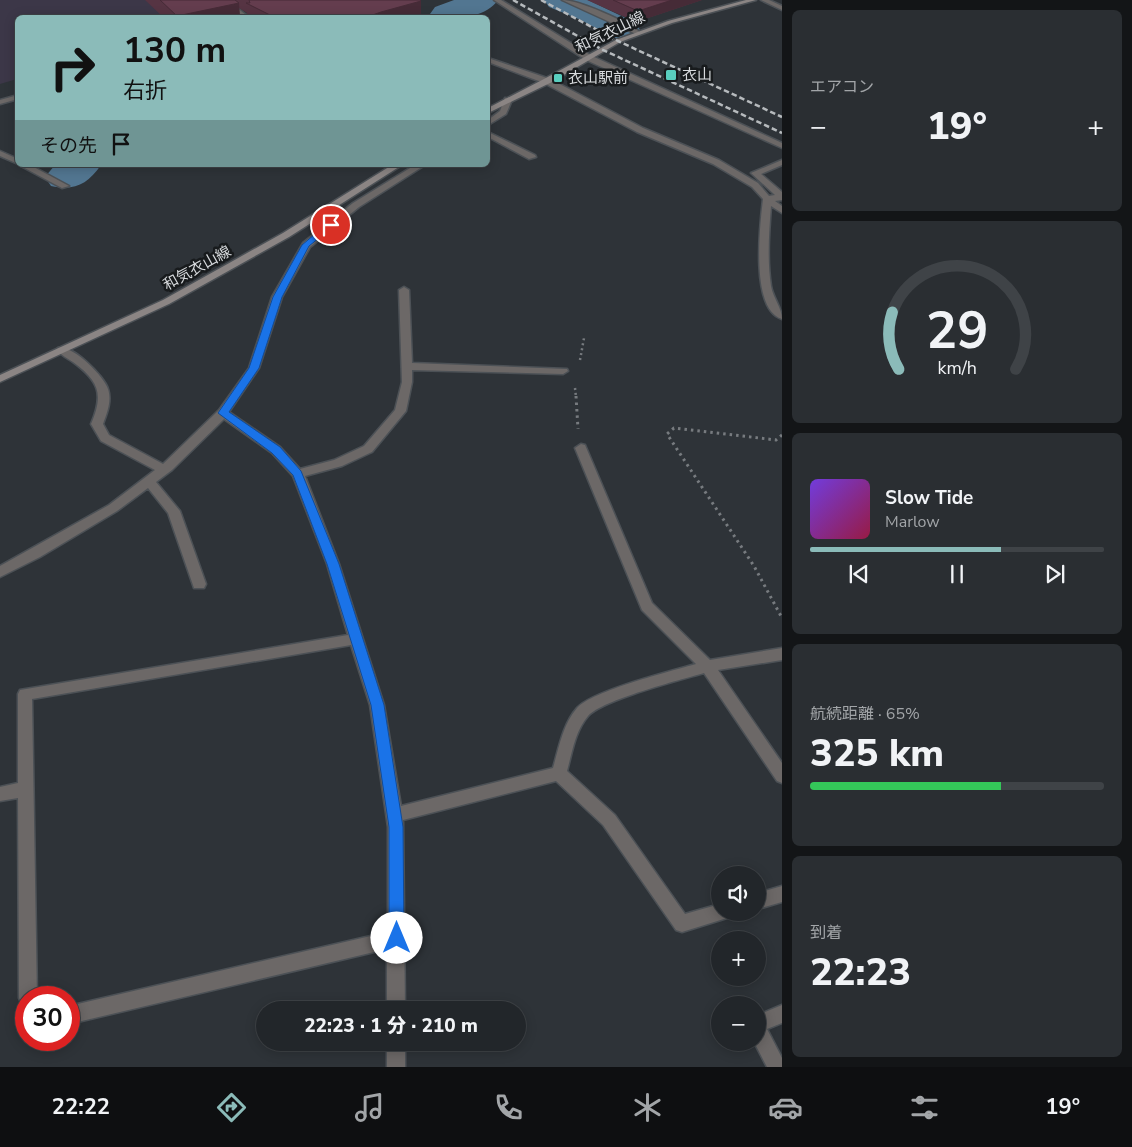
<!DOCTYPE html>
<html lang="ja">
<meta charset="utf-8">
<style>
body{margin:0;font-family:"Nunito Sans","Noto Sans JP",sans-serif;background:#2a2e32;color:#f1f3f6;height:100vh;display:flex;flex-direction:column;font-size:19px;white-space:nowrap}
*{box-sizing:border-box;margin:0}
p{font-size:16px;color:#a2a5a8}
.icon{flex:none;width:28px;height:28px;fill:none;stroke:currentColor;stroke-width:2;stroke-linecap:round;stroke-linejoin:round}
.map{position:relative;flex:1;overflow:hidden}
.details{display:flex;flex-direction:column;gap:10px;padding:10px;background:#131517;width:350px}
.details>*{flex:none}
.banner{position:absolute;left:15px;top:15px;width:475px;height:152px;border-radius:8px;box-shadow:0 2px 12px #0003,0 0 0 1px #3f4347;background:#8bbbb9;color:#111;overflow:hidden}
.tools{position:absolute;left:711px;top:866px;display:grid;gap:10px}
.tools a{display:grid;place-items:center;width:55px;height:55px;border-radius:50%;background:#22262a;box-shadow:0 2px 12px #0003,0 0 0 1px #3f4347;font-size:25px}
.speed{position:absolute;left:15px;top:986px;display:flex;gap:10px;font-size:25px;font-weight:700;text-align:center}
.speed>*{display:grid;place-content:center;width:65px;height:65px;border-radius:50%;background:#22262a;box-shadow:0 2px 12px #0003,0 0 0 1px #3f4347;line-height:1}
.speed .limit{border:8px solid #d22;background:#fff;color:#111}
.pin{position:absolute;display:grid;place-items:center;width:42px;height:42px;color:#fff;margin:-21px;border:2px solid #fff;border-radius:50%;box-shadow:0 1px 5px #0007}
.me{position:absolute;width:55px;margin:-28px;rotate:0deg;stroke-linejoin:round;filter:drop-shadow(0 0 4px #0008)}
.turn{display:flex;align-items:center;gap:18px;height:105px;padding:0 25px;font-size:22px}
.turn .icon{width:65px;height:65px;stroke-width:2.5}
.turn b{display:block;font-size:35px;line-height:42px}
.then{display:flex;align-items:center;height:48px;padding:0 25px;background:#0003;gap:10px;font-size:19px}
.big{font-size:38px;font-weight:800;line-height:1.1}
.details .card{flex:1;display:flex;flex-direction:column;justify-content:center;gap:8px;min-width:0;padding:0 18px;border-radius:8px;background:#2a2e32}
.details .dial{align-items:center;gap:0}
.dial svg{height:130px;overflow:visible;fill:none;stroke:#3f4347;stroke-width:7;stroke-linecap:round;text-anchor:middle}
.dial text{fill:#f1f3f6;stroke:none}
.song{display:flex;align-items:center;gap:15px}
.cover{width:60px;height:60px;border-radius:8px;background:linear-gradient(135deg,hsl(260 70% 55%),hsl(340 70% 35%))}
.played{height:5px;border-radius:2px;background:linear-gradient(90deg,#8bbbb9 65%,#3f4347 65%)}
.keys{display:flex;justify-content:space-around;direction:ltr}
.heat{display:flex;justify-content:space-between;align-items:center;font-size:28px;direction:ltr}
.charge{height:8px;border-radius:4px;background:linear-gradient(90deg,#34c759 65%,#3f4347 0)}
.trip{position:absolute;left:256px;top:1001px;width:270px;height:50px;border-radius:25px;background:#22262a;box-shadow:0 2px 12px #0003,0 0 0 1px #3f4347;font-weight:800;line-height:50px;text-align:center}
.tabs{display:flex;height:80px;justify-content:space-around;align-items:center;background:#0e0f11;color:#a2a5a8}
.tabs .icon{width:35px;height:35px}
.tabs .current{color:#8bbbb9}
.tabs b{font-size:22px;color:#f1f3f6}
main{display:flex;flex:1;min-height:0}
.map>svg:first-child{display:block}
.commercial{fill:#3c3748}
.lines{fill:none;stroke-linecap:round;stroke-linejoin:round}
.river{fill:#527691;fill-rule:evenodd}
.street-casing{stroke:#4c5156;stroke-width:3}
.secondary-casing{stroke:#4c5156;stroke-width:3}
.path-far1{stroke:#777b7f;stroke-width:2.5;stroke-dasharray:2 3;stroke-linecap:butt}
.path{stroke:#777b7f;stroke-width:3;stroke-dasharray:2.5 4;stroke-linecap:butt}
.street{fill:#6c6867;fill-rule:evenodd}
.secondary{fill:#8b8584;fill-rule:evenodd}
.rail{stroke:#b6babd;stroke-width:2.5;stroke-dasharray:5.5 3;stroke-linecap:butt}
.wall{fill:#563443}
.shaded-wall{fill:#462b37}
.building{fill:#643d4e;stroke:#462b37}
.route{fill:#1a73e8;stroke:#114b97}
.poi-dot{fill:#59cebf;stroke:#181b1d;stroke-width:2}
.labels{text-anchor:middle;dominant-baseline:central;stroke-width:5;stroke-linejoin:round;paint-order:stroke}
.far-street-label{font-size:15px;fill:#d7dadd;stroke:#181b1d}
.far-poi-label{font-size:15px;fill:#d7dadd;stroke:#181b1d;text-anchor:start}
</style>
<main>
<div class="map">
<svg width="782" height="1067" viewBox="0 0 782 1067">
<rect width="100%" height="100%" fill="#2e3338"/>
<path class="commercial" d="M 0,0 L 216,0 L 241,17 L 18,18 L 17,79 L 0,84 Z"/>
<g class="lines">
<path class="river" d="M 454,0 L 498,0 C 484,20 454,18 433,18 L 430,14 L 435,7 Z
M 544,0 L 588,0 L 636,23 L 640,30 L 636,37 L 624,40 L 612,37 L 581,20 L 549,7 Z
M 55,165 L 101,165 C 87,185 74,191 51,186 L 45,177 Z"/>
<g class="street-casing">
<path id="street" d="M 220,0 L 227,0 L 250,18 L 242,18 Z
M 494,0 L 501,0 L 592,56 L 782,143 L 782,148 L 586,60 Z
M 562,0 C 579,0 628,22 641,33 L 636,34 Z
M 761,0 L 769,0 L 782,6 L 782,10 Z
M 488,58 L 550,79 L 643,128 L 719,160 L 758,183 L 769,196 L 775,195 L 751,173 L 782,160 L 782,165 L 761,174 L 782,192 L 782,200 L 775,201 L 782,206 L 782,213 L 771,206 C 769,232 767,260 771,286 C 773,298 782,308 782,319 C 750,310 760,225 763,199 L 752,187 L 713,164 L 637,132 L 544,83 L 488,62 Z
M 18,95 L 18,99 L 0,104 L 0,100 Z
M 505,98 L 512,100 L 506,114 L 488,125 L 488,120 L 500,111 Z
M 488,132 L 535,155 L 536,157 L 529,159 L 488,137 Z
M 0,151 L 18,159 L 18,164 L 0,156 Z
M 19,165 L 30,165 L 69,186 L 62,188 Z
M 415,165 L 425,165 L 359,207 L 310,247 L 282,297 L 259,368 L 229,412 L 280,447 L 300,469 L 334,460 L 364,446 L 395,410 L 402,382 L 399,290 L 404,287 L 409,290 L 412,363 L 567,369 L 568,371 L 563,374 L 412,370 L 412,382 L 406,411 L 372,452 L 342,466 L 305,476 L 339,564 L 384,705 L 401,806 L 553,768 C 559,747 563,724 577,708 C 592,691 671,671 696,664 L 642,610 L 575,448 L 581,444 L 585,445 L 652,603 L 710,660 L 782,648 L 782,660 L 718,670 L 782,763 L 782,783 L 777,781 L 704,673 C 680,680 602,700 588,716 C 575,731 572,753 567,771 L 615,815 L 685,914 L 720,904 L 720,912 L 729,912 L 727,918 L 682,932 L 676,930 L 603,825 L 556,781 L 403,820 L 405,1010 L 387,1010 L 387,949 L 69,1024 L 69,1006 L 388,932 L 388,827 L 370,705 L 351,645 L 32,699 L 37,998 L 26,998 L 26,1006 L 22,1004 L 19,998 L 18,798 L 0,801 L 0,787 L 18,783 L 18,694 L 20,690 L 348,635 L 327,564 L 293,476 L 272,453 L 224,419 L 172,470 L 156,482 L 180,511 L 206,584 L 204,588 L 194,588 L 168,513 L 148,488 L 117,511 L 40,557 L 0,577 L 0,566 L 109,505 L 155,470 L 101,441 L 91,424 C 104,394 99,381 73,362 C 67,358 61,355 57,350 L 58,348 C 72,344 104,376 108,389 C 112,401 107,413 103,424 L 109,435 L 163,464 L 219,410 L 249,368 L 272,297 L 303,243 L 353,203 Z
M 782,886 L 782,902 L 758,909 L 758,893 Z
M 782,1005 L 782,1023 L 767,1029 L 782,1058 L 782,1067 L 767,1067 L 754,1042 L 758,1042 L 758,1015 Z
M 387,1042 L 405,1042 L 405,1067 L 387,1067 Z"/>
</g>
<g class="secondary-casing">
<path id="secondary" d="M 746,0 L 756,0 L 672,23 L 620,42 L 550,83 L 488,113 L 488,108 L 544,79 L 616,40 L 668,21 Z
M 392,165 L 402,165 L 289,237 L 169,304 L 0,382 L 0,375 L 163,300 L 283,233 Z"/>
</g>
<path class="path-far1" d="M 580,360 L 584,338
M 575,388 L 576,397"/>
<path class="path" d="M 576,396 L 578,429
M 782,435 L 776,440 L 674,428 L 667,434 L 754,566 L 782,618"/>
<use href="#street" class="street"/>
<use href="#secondary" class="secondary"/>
<path class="rail" d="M 513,0 L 601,49 L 782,133
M 541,0 L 618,41 L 782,117"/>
</g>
<path class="wall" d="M 145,0 L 420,0 L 421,17 L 247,18 L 247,13 L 239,8 L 240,18 L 164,18 Z
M 587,0 L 702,0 L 636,22 Z"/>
<path class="shaded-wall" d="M 672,0 L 702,0 L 636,22 L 638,11 Z
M 421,1 L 421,17 L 364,18 L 381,12 Z
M 239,3 L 240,18 L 177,18 L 177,16 Z"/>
<path class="building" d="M 160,0 L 235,0 L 239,3 L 177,16 Z
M 249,0 L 420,0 L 421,1 L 381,12 L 364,18 L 276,18 L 246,3 L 250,3 Z
M 613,0 L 672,0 L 638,11 Z"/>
<path class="route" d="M 328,223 L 335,225 L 309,246 L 282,297 L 259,368 L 229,412 L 280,447 L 301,471 L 339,564 L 384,705 L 403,827 L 404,938 L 402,943 L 397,945 L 391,943 L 389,938 L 389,827 L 371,705 L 327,564 L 293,475 L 272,453 L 218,413 L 249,368 L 273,297 L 302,245 Z"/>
<g class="poi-dot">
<rect x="665" y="69" width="12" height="12" rx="2.5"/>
<rect x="553" y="73" width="10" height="10" rx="2.5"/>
</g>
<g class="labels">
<g class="far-street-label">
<text transform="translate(610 32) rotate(-26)">和気衣山線</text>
<text transform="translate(197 268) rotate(-29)">和気衣山線</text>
</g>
<g class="far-poi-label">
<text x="682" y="75">衣山</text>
<text x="568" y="78">衣山駅前</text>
</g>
</g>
</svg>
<div class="tools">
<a><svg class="icon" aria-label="sound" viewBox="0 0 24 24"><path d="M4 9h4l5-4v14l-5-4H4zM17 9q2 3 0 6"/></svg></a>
<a>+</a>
<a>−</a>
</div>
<div class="speed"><div class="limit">30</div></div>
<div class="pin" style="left:331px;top:225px;background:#d93025"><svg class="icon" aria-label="arrive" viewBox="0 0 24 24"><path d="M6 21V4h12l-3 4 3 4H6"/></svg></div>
<svg class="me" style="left:397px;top:938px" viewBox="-20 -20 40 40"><circle r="19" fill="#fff"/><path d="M0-13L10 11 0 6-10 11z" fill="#1a73e8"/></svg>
<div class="trip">22:23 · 1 分 · 210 m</div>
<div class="banner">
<div class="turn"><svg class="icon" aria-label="right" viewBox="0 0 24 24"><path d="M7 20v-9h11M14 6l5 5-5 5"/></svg><div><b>130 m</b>右折</div></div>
<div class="then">その先<svg class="icon" aria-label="arrive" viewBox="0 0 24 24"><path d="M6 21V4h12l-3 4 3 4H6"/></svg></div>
</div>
</div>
<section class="details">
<div class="card"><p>エアコン</p>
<div class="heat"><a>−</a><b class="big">19°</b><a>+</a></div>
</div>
<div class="card dial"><svg viewBox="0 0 100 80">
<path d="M14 69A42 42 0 1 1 86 69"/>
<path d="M14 69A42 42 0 0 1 10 34" stroke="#8bbbb9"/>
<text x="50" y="56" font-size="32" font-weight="700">29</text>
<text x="50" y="72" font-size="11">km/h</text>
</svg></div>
<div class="card">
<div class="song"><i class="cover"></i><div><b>Slow Tide</b><p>Marlow</p></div></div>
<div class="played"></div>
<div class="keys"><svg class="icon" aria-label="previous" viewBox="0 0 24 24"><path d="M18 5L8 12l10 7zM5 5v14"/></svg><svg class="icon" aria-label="pause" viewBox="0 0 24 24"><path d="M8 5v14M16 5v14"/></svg><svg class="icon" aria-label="next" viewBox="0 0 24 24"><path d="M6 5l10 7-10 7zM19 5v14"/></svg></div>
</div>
<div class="card"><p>航続距離 · 65%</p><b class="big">325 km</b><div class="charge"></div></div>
<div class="card"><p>到着</p><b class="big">22:23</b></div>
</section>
</main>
<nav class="tabs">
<b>22:22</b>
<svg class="icon current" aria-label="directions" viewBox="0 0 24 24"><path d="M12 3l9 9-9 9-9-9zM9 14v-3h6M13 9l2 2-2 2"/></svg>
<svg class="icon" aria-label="music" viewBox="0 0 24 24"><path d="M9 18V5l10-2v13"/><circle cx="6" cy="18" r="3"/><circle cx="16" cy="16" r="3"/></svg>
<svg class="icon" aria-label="phone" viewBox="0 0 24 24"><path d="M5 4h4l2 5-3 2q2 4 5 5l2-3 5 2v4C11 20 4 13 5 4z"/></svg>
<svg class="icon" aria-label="climate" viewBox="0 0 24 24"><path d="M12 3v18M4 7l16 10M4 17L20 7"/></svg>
<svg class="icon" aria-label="car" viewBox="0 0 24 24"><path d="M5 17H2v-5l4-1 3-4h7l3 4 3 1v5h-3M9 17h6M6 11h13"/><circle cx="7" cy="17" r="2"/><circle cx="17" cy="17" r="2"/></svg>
<svg class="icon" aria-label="filters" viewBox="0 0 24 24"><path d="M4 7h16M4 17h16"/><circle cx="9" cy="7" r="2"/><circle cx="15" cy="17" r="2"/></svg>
<b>19°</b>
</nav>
